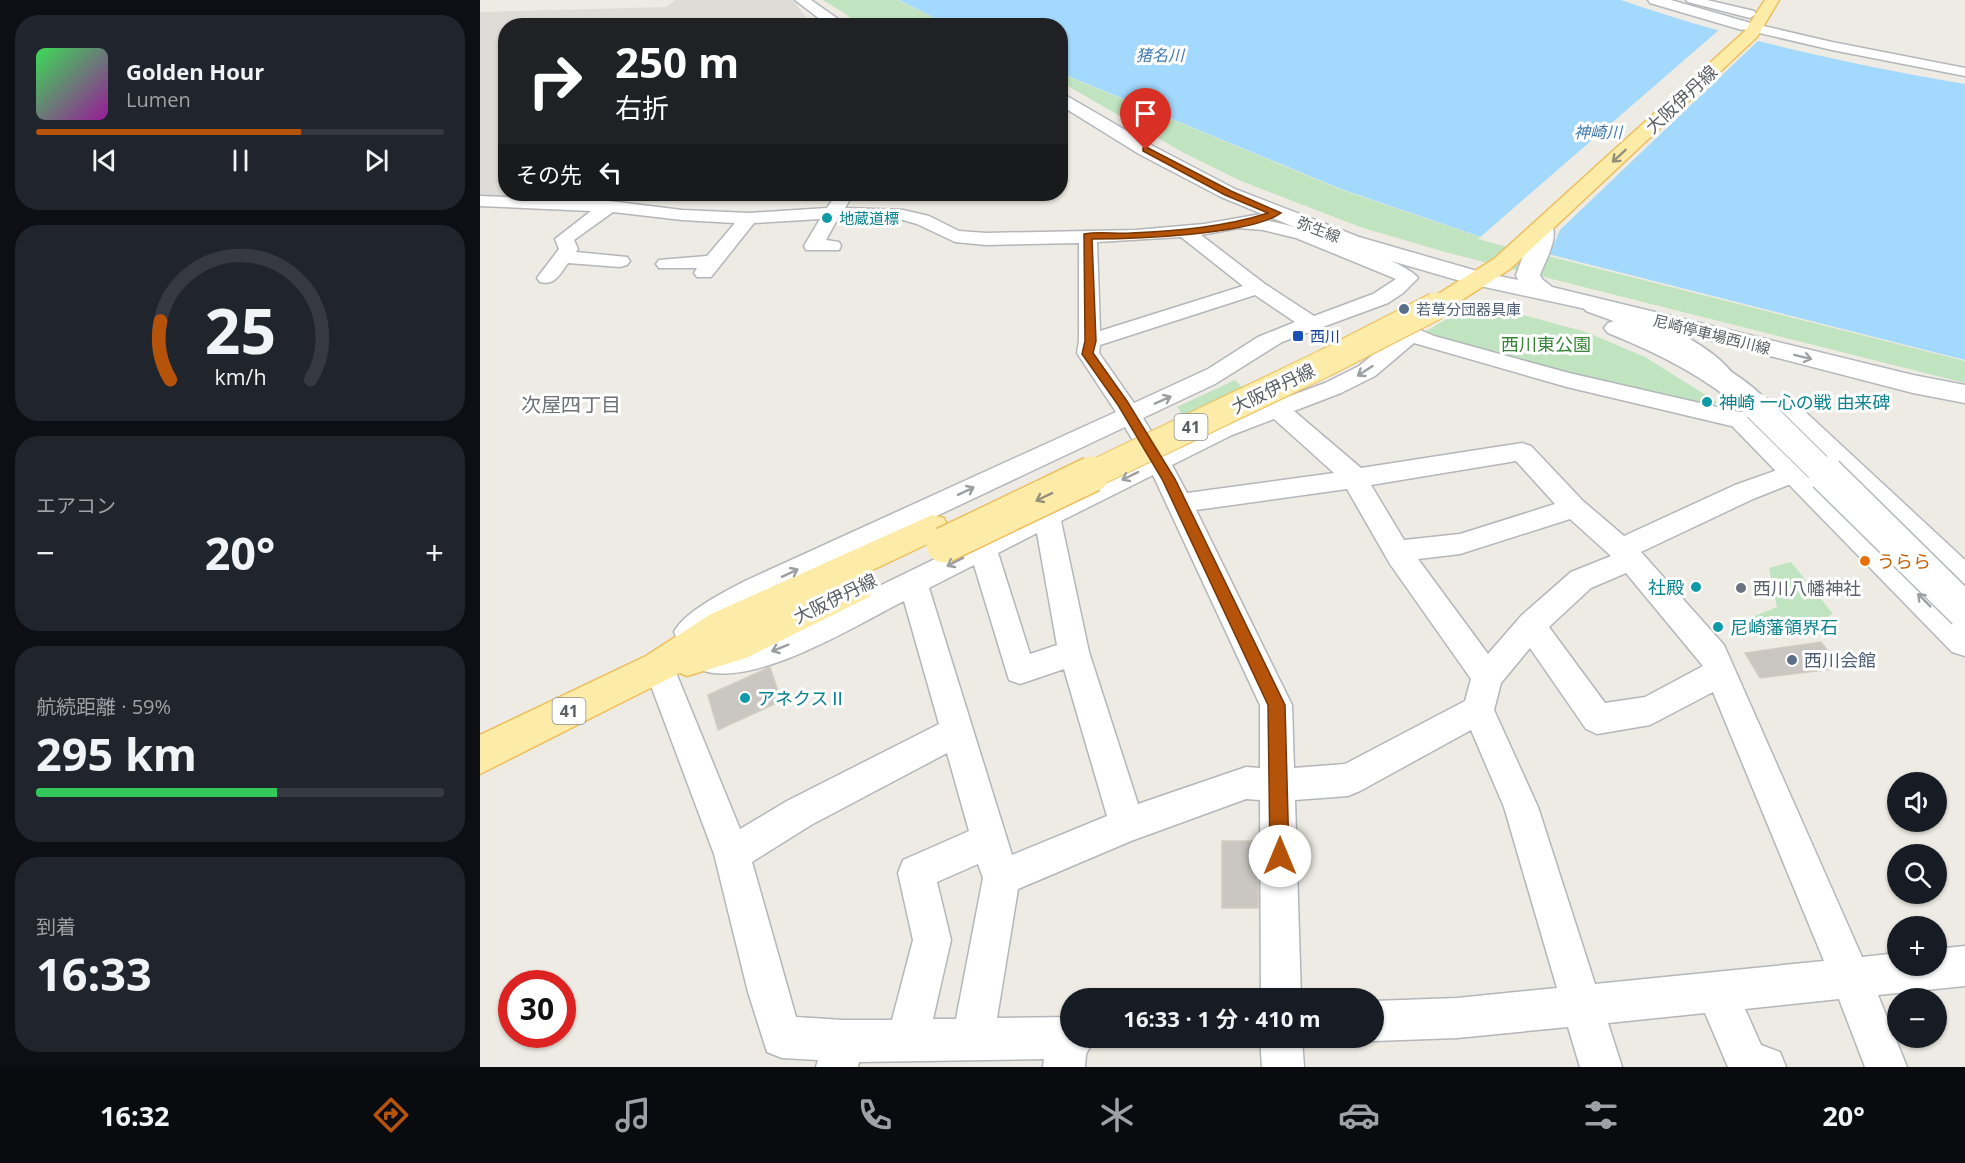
<!DOCTYPE html>
<html lang="ja">
<meta charset="utf-8">
<style>
body{margin:0;font-family:"Open Sans","Noto Sans JP",sans-serif;background:#20242c;color:#f1f3f6;height:100vh;display:flex;flex-direction:column;font-size:22px;white-space:nowrap}
*{box-sizing:border-box;margin:0}
p{font-size:20px;color:#9ea1a6}
.icon{flex:none;width:33px;height:33px;fill:none;stroke:currentColor;stroke-width:2;stroke-linecap:round;stroke-linejoin:round}
.map{position:relative;flex:1;overflow:hidden}
.sheet{display:flex;flex-direction:column;gap:15px;padding:15px;background:#0d0f14;width:480px}
.sheet>*{flex:none}
.hud{position:absolute;left:18px;top:18px;width:570px;height:183px;border-radius:24px;box-shadow:0 2px 4px #0004;background:#202124;color:#fff;overflow:hidden}
.tools{position:absolute;left:1407px;top:772px;display:grid;gap:12px}
.tools a{display:grid;place-items:center;width:60px;height:60px;border-radius:50%;background:#171b24;box-shadow:0 2px 4px #0004;font-size:30px}
.speed{position:absolute;left:18px;top:970px;display:flex;gap:12px;font-size:30px;font-weight:700;text-align:center}
.speed>*{display:grid;place-content:center;width:78px;height:78px;border-radius:50%;background:#171b24;box-shadow:0 2px 4px #0004;line-height:1}
.speed .limit{border:9px solid #d22;background:#fff;color:#111}
.pin{position:absolute;display:grid;place-items:center;width:51px;height:51px;color:#fff;margin:-62px -26px;border-radius:50% 50% 50% 0;rotate:-45deg;box-shadow:0 0 6px #0007}
.pin .icon{rotate:45deg}
.me{position:absolute;width:66px;margin:-33px;rotate:0deg;stroke-linejoin:round;filter:drop-shadow(0 0 4px #0008)}
.turn{display:flex;align-items:center;gap:21px;height:126px;padding:0 18px;font-size:27px}
.turn .icon{width:78px;height:78px;stroke-width:2.5}
.turn b{display:block;font-size:42px;line-height:51px}
.then{display:flex;align-items:center;height:57px;padding:0 18px;background:#0003;gap:12px;font-size:22px}
.big{font-size:45px;font-weight:700;line-height:1.1}
.sheet .tile{flex:1;display:flex;flex-direction:column;justify-content:center;gap:9px;min-width:0;padding:0 21px;border-radius:24px;background:#20242c}
.sheet .dial{align-items:center;gap:0}
.dial svg{height:156px;overflow:visible;fill:none;stroke:#363941;stroke-width:7;stroke-linecap:round;text-anchor:middle}
.dial text{fill:#f1f3f6;stroke:none}
.song{display:flex;align-items:center;gap:18px}
.cover{width:72px;height:72px;border-radius:9px;background:linear-gradient(135deg,hsl(130 70% 55%),hsl(300 70% 35%))}
.played{height:6px;border-radius:3px;background:linear-gradient(90deg,#b45309 65%,#363941 65%)}
.keys{display:flex;justify-content:space-around;direction:ltr}
.heat{display:flex;justify-content:space-between;align-items:center;font-size:33px;direction:ltr}
.charge{height:9px;border-radius:4px;background:linear-gradient(90deg,#34c759 59%,#363941 0)}
.trip{position:absolute;left:580px;top:988px;width:324px;height:60px;border-radius:30px;background:#171b24;box-shadow:0 2px 4px #0004;font-weight:700;line-height:60px;text-align:center}
.tabs{display:flex;height:96px;justify-content:space-around;align-items:center;background:#090b0e;color:#9ea1a6}
.tabs .icon{width:42px;height:42px}
.tabs .active{color:#b45309}
.tabs b{font-size:27px;color:#f1f3f6}
main{display:flex;flex:1;min-height:0}
.map>svg:first-child{display:block}
.industrial{fill:#dfdcd7}
.green{fill:#c1e4c0}
.water{fill:#a3d9fd}
.pier{fill:#edebe3}
.building{fill:#cac7c2;stroke:#d2ccc1;stroke-width:1.5}
.lines{fill:none;stroke-linecap:round;stroke-linejoin:round}
.street-casing{stroke:#b3b6ba;stroke-width:3}
.secondary-casing{stroke:#b4b8bd;stroke-width:3}
.primary-casing{stroke:#edbf5c;stroke-width:3}
.street{fill:#fff;fill-rule:evenodd}
.secondary{fill:#fff;fill-rule:evenodd}
.primary{fill:#fdeca8;fill-rule:evenodd}
.secondary-bridge-far1-casing{stroke:#b4b8bd;stroke-width:29;stroke-linecap:butt}
.secondary-bridge-casing{stroke:#b4b8bd;stroke-width:38;stroke-linecap:butt}
.primary-bridge-far1-casing{stroke:#edbf5c;stroke-width:29;stroke-linecap:butt}
.primary-bridge-casing{stroke:#edbf5c;stroke-width:38;stroke-linecap:butt}
.secondary-bridge-far1{stroke:#fff;stroke-width:27}
.secondary-bridge{stroke:#fff;stroke-width:35}
.primary-bridge-far1{stroke:#fdeca8;stroke-width:27}
.primary-bridge{stroke:#fdeca8;stroke-width:35}
.oneway{stroke:#94907b}
.oneway2{stroke:#9d9fa1}
.route{fill:#b45309;stroke:#753606;stroke-width:1.5}
.culture-dot{fill:#0f9aa8;stroke:#fff;stroke-width:2}
.service-dot{fill:#5c6f8a;stroke:#fff;stroke-width:2}
.transit-dot{fill:#1a4fb4;stroke:#fff;stroke-width:2}
.food-dot{fill:#e8710a;stroke:#fff;stroke-width:2}
.worship-dot{fill:#6b7280;stroke:#fff;stroke-width:2}
.labels{text-anchor:middle;dominant-baseline:central;stroke-width:6;stroke-linejoin:round;paint-order:stroke}
.far-culture-label{font-size:15px;fill:#0d838f;stroke:#fff;text-anchor:start}
.far-street-label{font-size:15px;fill:#5b5f63;stroke:#fff}
.far-service-label{font-size:15px;fill:#4e5e75;stroke:#fff;text-anchor:start}
.far-transit-label{font-size:15px;fill:#164399;stroke:#fff;text-anchor:start}
.far-water-label{font-size:16px;font-style:italic;fill:#427aae;stroke:#fff}
.shield{fill:#fff;stroke:#8c8f92;stroke-width:1.5}
.shield-label{font-size:16px;font-weight:bold;fill:#5b5f63}
.street-label{font-size:18px;fill:#5b5f63;stroke:#fff}
.park-label{font-size:18px;fill:#388538;stroke:#fff}
.culture-label{font-size:18px;fill:#0d838f;stroke:#fff;text-anchor:start}
.food-label{font-size:18px;fill:#c56008;stroke:#fff;text-anchor:start}
.worship-label{font-size:18px;fill:#5b616d;stroke:#fff;text-anchor:start}
.service-label{font-size:18px;fill:#4e5e75;stroke:#fff;text-anchor:start}
.neighbourhood-label{font-size:20px;fill:#6c7175;stroke:#fff}
</style>
<main>
<section class="sheet">
<div class="tile">
<div class="song"><i class="cover"></i><div><b>Golden Hour</b><p>Lumen</p></div></div>
<div class="played"></div>
<div class="keys"><svg class="icon" aria-label="previous" viewBox="0 0 24 24"><path d="M18 5L8 12l10 7zM5 5v14"/></svg><svg class="icon" aria-label="pause" viewBox="0 0 24 24"><path d="M8 5v14M16 5v14"/></svg><svg class="icon" aria-label="next" viewBox="0 0 24 24"><path d="M6 5l10 7-10 7zM19 5v14"/></svg></div>
</div>
<div class="tile dial"><svg viewBox="0 0 100 80">
<path d="M14 69A42 42 0 1 1 86 69"/>
<path d="M14 69A42 42 0 0 1 9 39" stroke="#b45309"/>
<text x="50" y="56" font-size="32" font-weight="700">25</text>
<text x="50" y="72" font-size="11">km/h</text>
</svg></div>
<div class="tile"><p>エアコン</p>
<div class="heat"><a>−</a><b class="big">20°</b><a>+</a></div>
</div>
<div class="tile"><p>航続距離 · 59%</p><b class="big">295 km</b><div class="charge"></div></div>
<div class="tile"><p>到着</p><b class="big">16:33</b></div>
</section>
<div class="map">
<svg width="1485" height="1067" viewBox="0 0 1485 1067">
<rect width="100%" height="100%" fill="#edebe3"/>
<path class="industrial" d="M 195,0 L 313,0 L 332,25 L 26,26 L 26,194 L 129,194 L 113,202 L 0,196 L 0,12 L 186,7 Z"/>
<path class="green" d="M 343,0 L 418,0 L 469,25 C 435,26 396,31 364,19 L 370,17 Z
M 580,73 L 862,190 L 997,236 L 1072,257 L 1485,361 L 1485,383 L 965,252 L 880,227 L 761,181 L 704,153 L 581,82 Z
M 994,305 L 1006,305 L 1106,332 L 1165,357 L 1237,402 L 1231,409 L 950,338 L 943,333 L 985,308 Z
M 755,380 L 776,402 L 715,430 L 697,407 Z
M 1311,562 L 1353,614 L 1325,629 L 1262,636 L 1258,623 L 1297,607 L 1289,568 Z"/>
<path class="water" d="M 419,0 L 1141,0 C 1253,39 1369,64 1485,84 L 1485,360 L 1001,237 L 861,189 L 581,73 L 580,26 L 469,25 Z"/>
<path class="pier" d="M 1240,29 L 1280,39 L 1080,230 L 1068,258 L 998,239 Z"/>
<path class="building" d="M 1341,642 L 1361,668 L 1280,678 L 1265,653 Z
M 290,667 L 301,701 L 238,730 L 228,695 Z
M 742,841 L 778,841 L 778,908 L 742,908 Z"/>
<g class="lines">
<g class="street-casing">
<path id="street" d="M 1206,0 L 1227,0 L 1274,11 L 1276,14 L 1270,18 L 1208,2 Z
M 1262,21 L 1352,42 L 1485,68 L 1485,76 L 1352,50 L 1258,28 L 1256,25 Z
M 356,194 L 373,194 L 365,208 L 423,210 L 449,216 L 479,231 L 506,233 L 656,230 L 724,224 L 781,214 L 787,215 L 789,221 C 815,225 925,259 938,278 L 923,293 L 908,303 L 802,342 L 735,384 L 663,418 L 682,449 L 736,423 L 845,383 L 879,366 L 917,335 L 908,330 L 904,326 L 908,322 L 915,320 L 922,322 L 954,336 L 1089,373 L 1272,415 L 1276,421 L 1272,427 L 1264,429 L 1087,387 L 934,343 L 895,376 L 861,393 L 814,411 L 881,468 L 1042,443 L 1051,446 L 1103,501 L 1144,536 L 1255,485 L 1317,463 L 1326,466 L 1330,472 L 1326,478 L 1273,499 L 1161,552 L 1244,645 L 1382,957 L 1418,953 L 1418,966 L 1456,966 L 1456,949 L 1485,946 L 1485,986 L 1398,995 L 1427,1067 L 1385,1067 L 1359,999 L 1265,1009 L 1281,1045 L 1300,1052 L 1306,1067 L 1248,1067 L 1225,1013 L 1128,1023 L 1142,1067 L 1100,1067 L 1088,1027 L 977,1038 L 894,1041 L 886,1038 L 894,1038 L 894,1001 L 977,998 L 1077,988 L 1024,807 L 991,730 L 880,791 L 868,796 L 815,800 L 821,999 L 781,999 L 780,800 L 766,799 L 651,841 L 538,889 L 517,1018 L 591,1017 L 591,1038 L 615,1038 L 606,1054 L 605,1067 L 563,1067 L 564,1059 L 379,1062 L 378,1067 L 336,1067 L 338,1060 L 302,1058 L 287,1052 L 268,992 L 234,854 L 164,667 L 168,658 L 179,654 L 190,658 L 260,829 L 307,801 L 459,724 L 424,601 C 376,625 274,689 221,670 L 217,661 L 221,652 C 243,644 268,646 290,639 L 663,458 L 645,427 L 287,596 L 262,609 L 220,641 L 209,644 L 198,641 L 194,632 C 205,611 246,591 267,580 L 636,412 L 597,353 L 599,341 L 599,243 L 506,245 L 475,242 L 437,224 L 423,220 L 358,218 L 346,240 L 359,242 L 361,246 L 359,250 L 326,250 L 324,246 L 340,219 L 274,223 L 231,277 L 217,277 L 214,273 L 217,268 L 179,268 L 176,264 L 179,260 L 227,256 L 255,223 L 202,220 L 133,212 L 94,240 L 98,249 L 96,252 L 147,257 L 150,261 L 147,265 L 140,267 L 88,263 C 80,274 75,286 60,282 L 57,278 L 79,249 L 75,239 L 111,211 L 0,206 L 0,196 L 129,201 L 202,210 L 269,213 L 347,208 ZM 759,228 L 783,230 L 816,238 L 916,279 L 893,294 L 834,316 L 785,284 L 721,235 ZM 701,237 L 763,286 L 620,331 L 617,242 ZM 775,295 L 815,322 L 778,337 L 728,369 L 654,403 L 619,353 L 620,345 ZM 794,419 L 854,473 L 707,493 L 692,465 L 752,435 ZM 1036,461 L 1075,504 L 980,534 L 924,540 L 891,485 ZM 673,475 L 780,705 L 780,768 L 766,767 L 658,804 L 609,652 L 581,521 ZM 867,489 L 910,564 L 991,679 L 985,701 L 865,764 L 814,768 L 812,705 L 716,510 ZM 1090,519 L 1131,556 L 1091,572 L 1041,616 L 1008,654 L 938,559 L 980,554 ZM 557,533 L 577,645 L 550,654 L 518,553 ZM 494,565 L 529,680 L 540,684 L 584,669 L 627,816 L 532,855 L 449,588 ZM 1146,573 L 1223,666 L 1165,697 L 1125,703 L 1069,627 L 1111,588 ZM 1050,648 L 1106,729 L 1117,734 L 1170,725 L 1233,692 L 1344,961 L 1115,984 L 1058,807 L 1014,710 L 1021,683 ZM 467,753 L 489,831 L 423,860 L 418,873 L 433,940 L 412,1020 L 363,1020 L 316,1017 L 272,862 L 331,825 ZM 498,864 L 503,878 L 476,1019 L 453,1019 L 471,940 L 457,882 Z
M 1113,301 C 1155,311 1231,340 1255,377 L 1252,382 C 1230,388 1220,363 1204,352 C 1175,334 1138,323 1106,311 L 1103,307 L 1106,303 Z
M 780,1038 L 822,1038 L 824,1067 L 782,1067 Z"/>
</g>
<g class="secondary-casing">
<path id="secondary" d="M 315,0 L 331,0 L 368,26 L 349,26 Z
M 1168,0 L 1191,0 L 1267,22 L 1270,25 L 1262,30 L 1170,3 Z
M 580,92 L 673,146 L 755,189 L 879,237 L 1004,273 L 1038,280 L 1036,275 L 1055,223 L 1063,221 L 1071,223 C 1080,237 1065,261 1060,275 L 1062,279 L 1072,287 L 1433,375 L 1485,385 L 1485,403 L 1433,393 L 1120,312 L 991,284 L 863,247 L 741,197 L 659,154 L 580,105 Z
M 1137,320 C 1177,330 1269,372 1291,407 L 1309,404 L 1319,406 L 1485,560 L 1485,595 L 1473,591 L 1303,424 L 1289,426 L 1485,617 L 1485,656 L 1472,652 L 1254,428 L 1249,421 L 1254,414 L 1264,411 C 1224,376 1178,353 1128,333 L 1124,328 L 1128,323 Z"/>
</g>
<g class="primary-casing">
<path id="primary" d="M 1285,0 L 1299,0 L 1277,37 L 1030,269 L 965,311 L 956,314 L 947,311 L 943,306 L 947,301 L 1014,259 L 1265,31 Z
M 452,515 L 464,518 L 468,527 L 464,536 L 382,575 L 389,577 L 394,587 L 389,597 L 266,658 L 207,676 L 200,673 L 0,774 L 0,735 L 166,656 L 231,614 Z"/>
</g>
<use href="#street" class="street"/>
<use href="#secondary" class="secondary"/>
<use href="#primary" class="primary"/>
<g class="secondary-bridge-far1-casing">
<path id="secondary-bridge-far1" d="M 1277,407 L 1347,476"/>
</g>
<g class="secondary-bridge-casing">
<path id="secondary-bridge" d="M 1346,474 L 1485,611"/>
</g>
<g class="primary-bridge-far1-casing">
<path id="primary-bridge-far1" d="M 609,476 L 845,363 L 956,306"/>
</g>
<g class="primary-bridge-casing">
<path id="primary-bridge" d="M 464,545 L 612,474"/>
</g>
<use href="#secondary-bridge-far1" class="secondary-bridge-far1"/>
<use href="#secondary-bridge" class="secondary-bridge"/>
<use href="#primary-bridge-far1" class="primary-bridge-far1"/>
<use href="#primary-bridge" class="primary-bridge"/>
</g>
<defs><path id="oneway-shaft" d="M-6 0H5M1.5-3L5.5 0L1.5 3" fill="none" stroke-width="1.6" stroke-linecap="round" stroke-linejoin="round" transform="scale(1.5)"/></defs>
<g class="oneway">
<use href="#oneway-shaft" transform="translate(1139 156) rotate(137)"/>
<use href="#oneway-shaft" transform="translate(564 497) rotate(154)"/>
</g>
<g class="oneway2">
<use href="#oneway-shaft" transform="translate(1323 357) rotate(14)"/>
<use href="#oneway-shaft" transform="translate(885 371) rotate(147)"/>
<use href="#oneway-shaft" transform="translate(683 400) rotate(-24)"/>
<use href="#oneway-shaft" transform="translate(650 476) rotate(154)"/>
<use href="#oneway-shaft" transform="translate(486 491) rotate(-25)"/>
<use href="#oneway-shaft" transform="translate(475 562) rotate(153)"/>
<use href="#oneway-shaft" transform="translate(310 573) rotate(-25)"/>
<use href="#oneway-shaft" transform="translate(1444 600) rotate(-135)"/>
<use href="#oneway-shaft" transform="translate(300 648) rotate(158)"/>
</g>
<path class="route" d="M 666,147 L 751,191 L 801,213 C 771,235 653,239 612,239 L 616,341 L 613,353 L 647,401 L 695,479 L 805,705 L 809,856 L 806,863 L 800,865 L 793,863 L 790,856 L 788,705 L 682,479 L 638,405 L 602,354 L 605,341 L 604,234 C 619,231 635,234 651,233 C 696,231 745,227 788,213 L 745,195 L 663,151 L 663,148 Z"/>
<g class="culture-dot">
<circle cx="347" cy="218" r="6"/>
<circle cx="1227" cy="402" r="6"/>
<circle cx="1216" cy="587" r="6"/>
<circle cx="1238" cy="627" r="6"/>
<circle cx="265" cy="698" r="6"/>
</g>
<g class="service-dot">
<circle cx="924" cy="309" r="6"/>
<circle cx="1312" cy="660" r="6"/>
</g>
<rect class="transit-dot" x="812" y="330" width="12" height="12" rx="3"/>
<circle class="food-dot" cx="1385" cy="561" r="6"/>
<circle class="worship-dot" cx="1261" cy="588" r="6"/>
<g class="labels">
<g class="far-culture-label">
<text x="359" y="218">地蔵道標</text>
</g>
<g class="far-street-label">
<text transform="translate(839 229) rotate(21)">弥生線</text>
<text transform="translate(1232 334) rotate(14)">尼崎停車場西川線</text>
</g>
<g class="far-service-label">
<text x="936" y="309">若草分団器具庫</text>
</g>
<g class="far-transit-label">
<text x="830" y="336">西川</text>
</g>
<g class="far-water-label">
<text x="680" y="55">猪名川</text>
<text x="1118" y="132">神崎川</text>
</g>
<g class="shield">
<rect x="694.5" y="414" width="33" height="26" rx="4.5"/>
<rect x="72.5" y="698" width="33" height="26" rx="4.5"/>
</g>
<g class="shield-label">
<text x="711" y="427">41</text>
<text x="89" y="711">41</text>
</g>
<g class="street-label">
<text transform="translate(1201 99) rotate(-43)">大阪伊丹線</text>
<text transform="translate(793 388) rotate(-26)">大阪伊丹線</text>
<text transform="translate(355 598) rotate(-26)">大阪伊丹線</text>
</g>
<g class="park-label">
<text x="1066" y="344">西川東公園</text>
</g>
<g class="culture-label">
<text x="1239" y="402">神崎 一心の戦 由来碑</text>
<text x="1204" y="587" text-anchor="end">社殿</text>
<text x="1250" y="627">尼崎藩領界石</text>
<text x="277" y="698">アネクスⅡ</text>
</g>
<g class="food-label">
<text x="1397" y="561">うらら</text>
</g>
<g class="worship-label">
<text x="1273" y="588">西川八幡神社</text>
</g>
<g class="service-label">
<text x="1324" y="660">西川会館</text>
</g>
<g class="neighbourhood-label">
<text x="91" y="404">次屋四丁目</text>
</g>
</g>
</svg>
<div class="tools">
<a><svg class="icon" aria-label="sound" viewBox="0 0 24 24"><path d="M4 9h4l5-4v14l-5-4H4zM17 9q2 3 0 6"/></svg></a>
<a><svg class="icon" aria-label="search" viewBox="0 0 24 24"><circle cx="10" cy="10" r="6"/><path d="M15 15l6 6"/></svg></a>
<a>+</a>
<a>−</a>
</div>
<div class="speed"><div class="limit">30</div></div>
<div class="pin" style="left:666px;top:150px;background:#d93025"><svg class="icon" aria-label="arrive" viewBox="0 0 24 24"><path d="M6 21V4h12l-3 4 3 4H6"/></svg></div>
<svg class="me" style="left:800px;top:856px" viewBox="-20 -20 40 40"><circle r="19" fill="#fff"/><path d="M0-13L10 11 0 6-10 11z" fill="#b45309"/></svg>
<div class="trip">16:33 · 1 分 · 410 m</div>
<div class="hud">
<div class="turn"><svg class="icon" aria-label="right" viewBox="0 0 24 24"><path d="M7 20v-9h11M14 6l5 5-5 5"/></svg><div><b>250 m</b>右折</div></div>
<div class="then">その先<svg class="icon" aria-label="left" viewBox="0 0 24 24"><path d="M17 20v-9H6M10 6l-5 5 5 5"/></svg></div>
</div>
</div>
</main>
<nav class="tabs">
<b>16:32</b>
<svg class="icon active" aria-label="directions" viewBox="0 0 24 24"><path d="M12 3l9 9-9 9-9-9zM9 14v-3h6M13 9l2 2-2 2"/></svg>
<svg class="icon" aria-label="music" viewBox="0 0 24 24"><path d="M9 18V5l10-2v13"/><circle cx="6" cy="18" r="3"/><circle cx="16" cy="16" r="3"/></svg>
<svg class="icon" aria-label="phone" viewBox="0 0 24 24"><path d="M5 4h4l2 5-3 2q2 4 5 5l2-3 5 2v4C11 20 4 13 5 4z"/></svg>
<svg class="icon" aria-label="climate" viewBox="0 0 24 24"><path d="M12 3v18M4 7l16 10M4 17L20 7"/></svg>
<svg class="icon" aria-label="car" viewBox="0 0 24 24"><path d="M5 17H2v-5l4-1 3-4h7l3 4 3 1v5h-3M9 17h6M6 11h13"/><circle cx="7" cy="17" r="2"/><circle cx="17" cy="17" r="2"/></svg>
<svg class="icon" aria-label="filters" viewBox="0 0 24 24"><path d="M4 7h16M4 17h16"/><circle cx="9" cy="7" r="2"/><circle cx="15" cy="17" r="2"/></svg>
<b>20°</b>
</nav>
